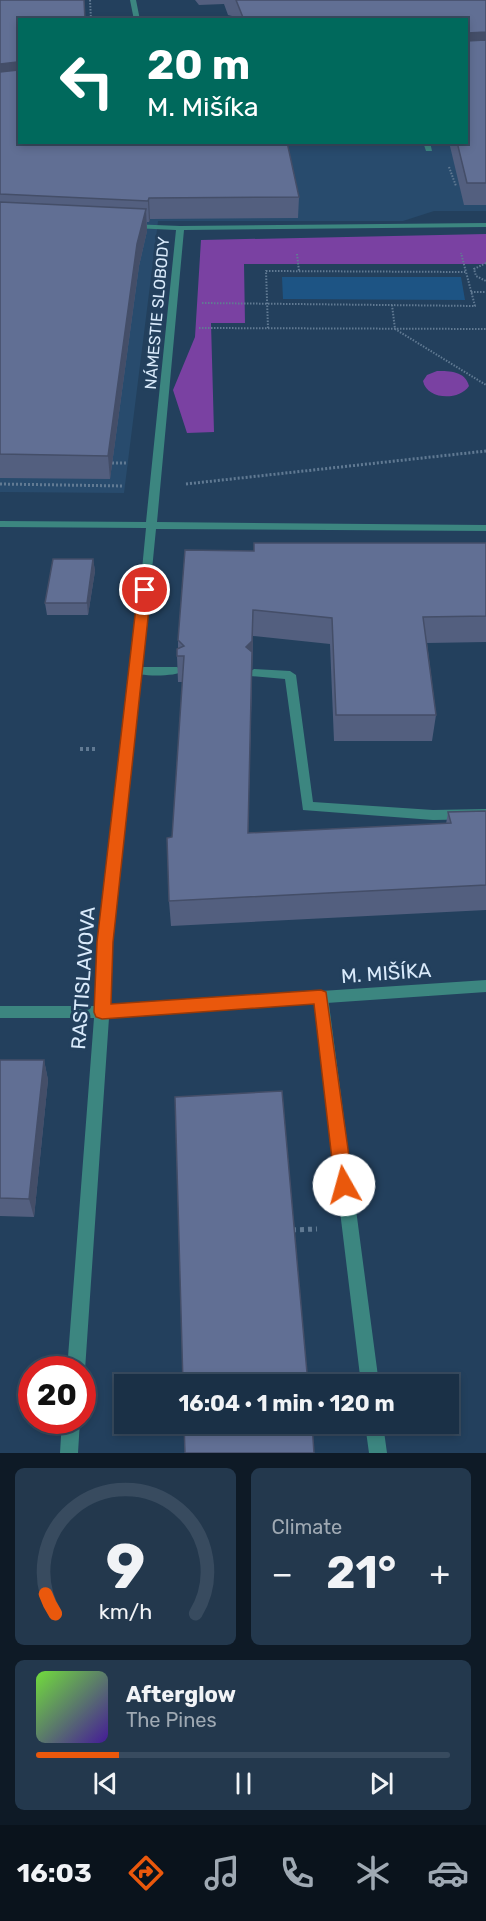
<!DOCTYPE html>
<meta charset="utf-8">
<style>
body{margin:0;font-family:Rubik,sans-serif;background:#23384d;color:#f1f3f6;height:100vh;display:flex;flex-direction:column;font-size:22px;white-space:nowrap}
*{box-sizing:border-box;margin:0}
p{font-size:20px;color:#9fa9b3}
.icon{flex:none;width:33px;height:33px;fill:none;stroke:currentColor;stroke-width:2;stroke-linecap:round;stroke-linejoin:round}
.map{position:relative;height:1453px;overflow:hidden}
.details{display:flex;flex-direction:column;gap:15px;padding:15px;background:#0e1a26;flex:1}
.details>*{flex:none}
.top-card{position:absolute;left:18px;top:18px;width:450px;height:126px;border-radius:0px;box-shadow:0 3px 9px #0003,0 0 0 2px #384b5f;background:#00695c;color:#fff;overflow:hidden}
.speed{position:absolute;left:18px;top:1356px;display:flex;gap:12px;font-size:30px;font-weight:700;text-align:center}
.speed>*{display:grid;place-content:center;width:78px;height:78px;border-radius:50%;background:#1a3046;box-shadow:0 3px 9px #0003,0 0 0 2px #384b5f;line-height:1}
.speed .limit{border:9px solid #d22;background:#fff;color:#111}
.pin{position:absolute;display:grid;place-items:center;width:51px;height:51px;color:#fff;margin:-26px;border:3px solid #fff;border-radius:50%;box-shadow:0 2px 6px #0007}
.me{position:absolute;width:66px;margin:-33px;rotate:353deg;stroke-linejoin:round;filter:drop-shadow(0 0 4px #0008)}
.turn{display:flex;align-items:center;gap:21px;height:126px;padding:0 30px;font-size:27px}
.turn .icon{width:78px;height:78px;stroke-width:2.5}
.turn b{display:block;font-size:42px;line-height:51px}
.big{font-size:45px;font-weight:700;line-height:1.1}
.details .card{flex:1;display:flex;flex-direction:column;justify-content:center;gap:9px;min-width:0;padding:0 21px;border-radius:9px;background:#23384d}
.details .dial{align-items:center;gap:0}
.dial svg{height:156px;overflow:visible;fill:none;stroke:#384b5f;stroke-width:7;stroke-linecap:round;text-anchor:middle}
.dial text{fill:#f1f3f6;stroke:none}
.song{display:flex;align-items:center;gap:18px}
.cover{width:72px;height:72px;border-radius:9px;background:linear-gradient(135deg,hsl(100 70% 55%),hsl(260 70% 35%))}
.played{height:6px;border-radius:3px;background:linear-gradient(90deg,#ea580c 20%,#384b5f 20%)}
.keys{display:flex;justify-content:space-around;direction:ltr}
.heat{display:flex;justify-content:space-between;align-items:center;font-size:33px;direction:ltr}
.details .tiles{flex:1;display:grid;gap:15px;grid-template-columns:1fr 1fr}
.card:last-child{grid-column:span 2}
.trip{position:absolute;left:114px;top:1374px;width:345px;height:60px;border-radius:0px;background:#1a3046;box-shadow:0 3px 9px #0003,0 0 0 2px #384b5f;font-weight:700;line-height:60px;text-align:center}
.dock{display:flex;height:96px;justify-content:space-around;align-items:center;background:#0a131c;color:#9fa9b3}
.dock .icon{width:42px;height:42px}
.dock .current{color:#ea580c}
.dock b{font-size:27px;color:#f1f3f6}
.map>svg:first-child{display:block}
.built{fill:#284b6d}
.green{fill:#7a41a2}
.water{fill:#1d5484}
.lines{fill:none;stroke-linecap:round;stroke-linejoin:round}
.path-far3{stroke:#617a93;stroke-width:2;stroke-dasharray:1.5 1.5;stroke-linecap:butt}
.path-far2{stroke:#617a93;stroke-width:3;stroke-dasharray:2 2;stroke-linecap:butt}
.path-far1{stroke:#617a93;stroke-width:4;stroke-dasharray:3 3;stroke-linecap:butt}
.path{stroke:#617a93;stroke-width:5;stroke-dasharray:4 4;stroke-linecap:butt}
.service{fill:#3c8680;fill-rule:evenodd}
.pedestrian{fill:#3c8680;fill-rule:evenodd}
.minor{fill:#3c8680;fill-rule:evenodd}
.wall{fill:#535f7f}
.shaded-wall{fill:#444e68}
.building{fill:#616f94;stroke:#444e68;stroke-width:1.5}
.route{fill:#ea580c;stroke:#983908;stroke-width:1.5}
.labels{text-anchor:middle;dominant-baseline:central;stroke-width:6;stroke-linejoin:round;paint-order:stroke}
.far-street-label{font-size:16px;fill:#d9eafb;stroke:#23405d}
.street-label{font-size:20px;fill:#d9eafb;stroke:#23405d}
</style>
<div class="map">
<svg width="486" height="1453" viewBox="0 0 486 1453">
<rect width="100%" height="100%" fill="#23405d"/>
<path class="built" d="M 486,60 L 486,211 L 434,211 L 403,221 L 158,221 L 124,493 L 0,492 L 0,97 L 20,142 L 466,142 Z"/>
<path class="green" d="M 486,234 L 486,264 L 244,264 L 245,323 L 211,323 L 214,432 L 187,433 L 173,390 L 195,337 L 201,240 Z
M 437,371 C 450,371 465,371 469,386 C 459,401 427,400 423,381 L 427,375 Z"/>
<path class="water" d="M 282,277 L 461,277 L 465,300 L 283,299 Z"/>
<g class="lines">
<path class="path-far3" d="M 90,0 L 91,20
M 449,167 L 456,186
M 297,254 L 299,271
M 486,263 L 474,269 L 476,276 L 486,281
M 471,292 L 486,292
M 202,303 L 475,306 L 466,272
M 392,305 L 395,329 L 486,385
M 199,328 L 486,329
M 268,328 L 266,271 L 466,272 L 461,253"/>
<path class="path-far2" d="M 112,463 L 126,463
M 0,484 L 124,486
M 186,484 L 486,451"/>
<path class="path-far1" d="M 80,749 L 97,749"/>
<path class="path" d="M 292,1230 L 317,1229"/>
<path class="service" d="M 130,0 L 136,0 L 140,20 L 134,20 Z
M 423,142 L 430,142 L 432,151 L 426,151 Z
M 136,667 L 177,667 L 183,671 C 176,677 137,677 130,671 Z
M 254,669 L 290,671 L 296,675 L 313,802 L 433,810 L 486,809 L 486,819 L 433,820 L 303,810 L 285,679 L 250,676 L 248,673 Z
M 321,991 L 326,993 L 328,997 L 379,1384 L 361,1384 L 314,997 L 316,993 Z
M 365,1424 L 383,1424 L 387,1453 L 369,1453 Z"/>
<path class="pedestrian" d="M 486,223 L 486,227 L 184,230 L 157,522 L 486,525 L 486,531 L 156,529 L 150,590 L 145,594 L 140,590 L 146,528 L 0,527 L 0,521 L 146,522 L 176,230 L 133,228 L 129,226 L 130,224 L 180,226 Z"/>
<path class="minor" d="M 145,586 L 150,590 L 112,942 L 109,1005 L 486,980 L 486,992 L 109,1018 L 85,1370 L 82,1375 L 82,1370 L 67,1370 L 94,1018 L 0,1018 L 0,1006 L 95,1006 L 98,942 L 140,590 Z
M 62,1420 L 80,1420 L 78,1453 L 60,1453 Z"/>
</g>
<path class="wall" d="M 0,0 L 84,0 L 20,142 L 299,197 L 298,218 L 150,219 L 149,222 L 147,222 L 147,231 L 139,266 L 110,479 L 0,478 Z
M 195,0 L 486,0 L 486,205 L 464,205 L 449,142 L 466,142 L 466,20 L 237,20 L 236,17 L 228,15 L 224,4 L 199,5 Z
M 486,543 L 486,642 L 427,643 L 436,715 L 432,741 L 334,741 L 330,644 L 253,636 L 248,833 L 446,824 L 448,812 L 486,811 L 486,910 L 171,926 L 169,901 L 172,837 L 183,682 L 178,682 L 177,656 L 178,649 L 178,640 L 254,551 Z
M 93,559 L 95,571 L 88,615 L 47,615 L 45,603 Z
M 0,1060 L 44,1060 L 48,1080 L 34,1217 L 0,1216 Z"/>
<path class="shaded-wall" d="M 486,32 L 486,51 L 467,41 L 468,33 Z
M 17,62 L 20,82 L 0,84 L 0,64 Z
M 149,198 L 150,219 L 149,222 L 148,201 Z
M 146,209 L 147,231 L 139,266 L 110,479 L 108,456 L 137,244 Z
M 93,559 L 95,571 L 88,615 L 87,603 Z
M 253,610 L 253,636 L 247,858 L 246,647 Z
M 44,1060 L 48,1080 L 34,1217 L 29,1199 Z"/>
<path class="building" d="M 0,0 L 84,0 L 85,20 L 20,20 L 20,64 L 17,62 L 0,64 Z
M 236,0 L 486,0 L 486,32 L 468,33 L 467,41 L 486,40 L 486,183 L 467,183 L 457,142 L 466,142 L 466,20 L 244,20 Z
M 20,66 L 20,142 L 287,142 L 299,197 L 149,198 L 148,201 L 0,194 L 0,72 L 18,70 Z
M 0,202 L 146,209 L 137,244 L 108,456 L 0,454 Z
M 254,543 L 486,543 L 486,616 L 423,617 L 436,715 L 336,715 L 332,618 L 253,610 L 252,641 L 246,647 L 252,652 L 248,833 L 451,823 L 448,812 L 486,811 L 486,885 L 169,901 L 167,838 L 172,837 L 184,656 L 177,656 L 177,649 L 184,646 L 178,640 L 185,550 L 254,551 Z
M 53,559 L 93,559 L 87,603 L 45,603 Z
M 0,1060 L 44,1060 L 29,1199 L 0,1198 Z
M 282,1091 L 308,1384 L 183,1384 L 175,1097 Z
M 184,1424 L 312,1424 L 314,1453 L 185,1453 Z"/>
<path class="route" d="M 145,586 L 151,590 L 113,942 L 111,1004 L 321,990 L 326,992 L 353,1185 L 351,1191 L 344,1194 L 338,1191 L 335,1185 L 314,1004 L 102,1019 L 96,1017 L 94,1012 L 97,942 L 138,590 Z"/>
<g class="labels">
<g class="far-street-label">
<text transform="translate(157 313) rotate(-85)">NÁMESTIE SLOBODY</text>
</g>
<g class="street-label">
<text transform="translate(386 973) rotate(-4)">M. MIŠÍKA</text>
<text transform="translate(83 978) rotate(-86)">RASTISLAVOVA</text>
</g>
</g>
</svg>
<div class="speed"><div class="limit">20</div></div>
<div class="pin" style="left:145px;top:590px;background:#d93025"><svg class="icon" aria-label="arrive" viewBox="0 0 24 24"><path d="M6 21V4h12l-3 4 3 4H6"/></svg></div>
<svg class="me" style="left:344px;top:1185px" viewBox="-20 -20 40 40"><circle r="19" fill="#fff"/><path d="M0-13L10 11 0 6-10 11z" fill="#ea580c"/></svg>
<div class="trip">16:04 · 1 min · 120 m</div>
<div class="top-card">
<div class="turn"><svg class="icon" aria-label="left" viewBox="0 0 24 24"><path d="M17 20v-9H6M10 6l-5 5 5 5"/></svg><div><b>20 m</b>M. Mišíka</div></div>
</div>
</div>
<section class="details">
<div class="tiles">
<div class="card dial"><svg viewBox="0 0 100 80">
<path d="M14 69A42 42 0 1 1 86 69"/>
<path d="M14 69A42 42 0 0 1 9 59" stroke="#ea580c"/>
<text x="50" y="56" font-size="32" font-weight="700">9</text>
<text x="50" y="72" font-size="11">km/h</text>
</svg></div>
<div class="card"><p>Climate</p>
<div class="heat"><a>−</a><b class="big">21°</b><a>+</a></div>
</div>
<div class="card">
<div class="song"><i class="cover"></i><div><b>Afterglow</b><p>The Pines</p></div></div>
<div class="played"></div>
<div class="keys"><svg class="icon" aria-label="previous" viewBox="0 0 24 24"><path d="M18 5L8 12l10 7zM5 5v14"/></svg><svg class="icon" aria-label="pause" viewBox="0 0 24 24"><path d="M8 5v14M16 5v14"/></svg><svg class="icon" aria-label="next" viewBox="0 0 24 24"><path d="M6 5l10 7-10 7zM19 5v14"/></svg></div>
</div>
</div>
</section>
<nav class="dock">
<b>16:03</b>
<svg class="icon current" aria-label="directions" viewBox="0 0 24 24"><path d="M12 3l9 9-9 9-9-9zM9 14v-3h6M13 9l2 2-2 2"/></svg>
<svg class="icon" aria-label="music" viewBox="0 0 24 24"><path d="M9 18V5l10-2v13"/><circle cx="6" cy="18" r="3"/><circle cx="16" cy="16" r="3"/></svg>
<svg class="icon" aria-label="phone" viewBox="0 0 24 24"><path d="M5 4h4l2 5-3 2q2 4 5 5l2-3 5 2v4C11 20 4 13 5 4z"/></svg>
<svg class="icon" aria-label="climate" viewBox="0 0 24 24"><path d="M12 3v18M4 7l16 10M4 17L20 7"/></svg>
<svg class="icon" aria-label="car" viewBox="0 0 24 24"><path d="M5 17H2v-5l4-1 3-4h7l3 4 3 1v5h-3M9 17h6M6 11h13"/><circle cx="7" cy="17" r="2"/><circle cx="17" cy="17" r="2"/></svg>
</nav>
